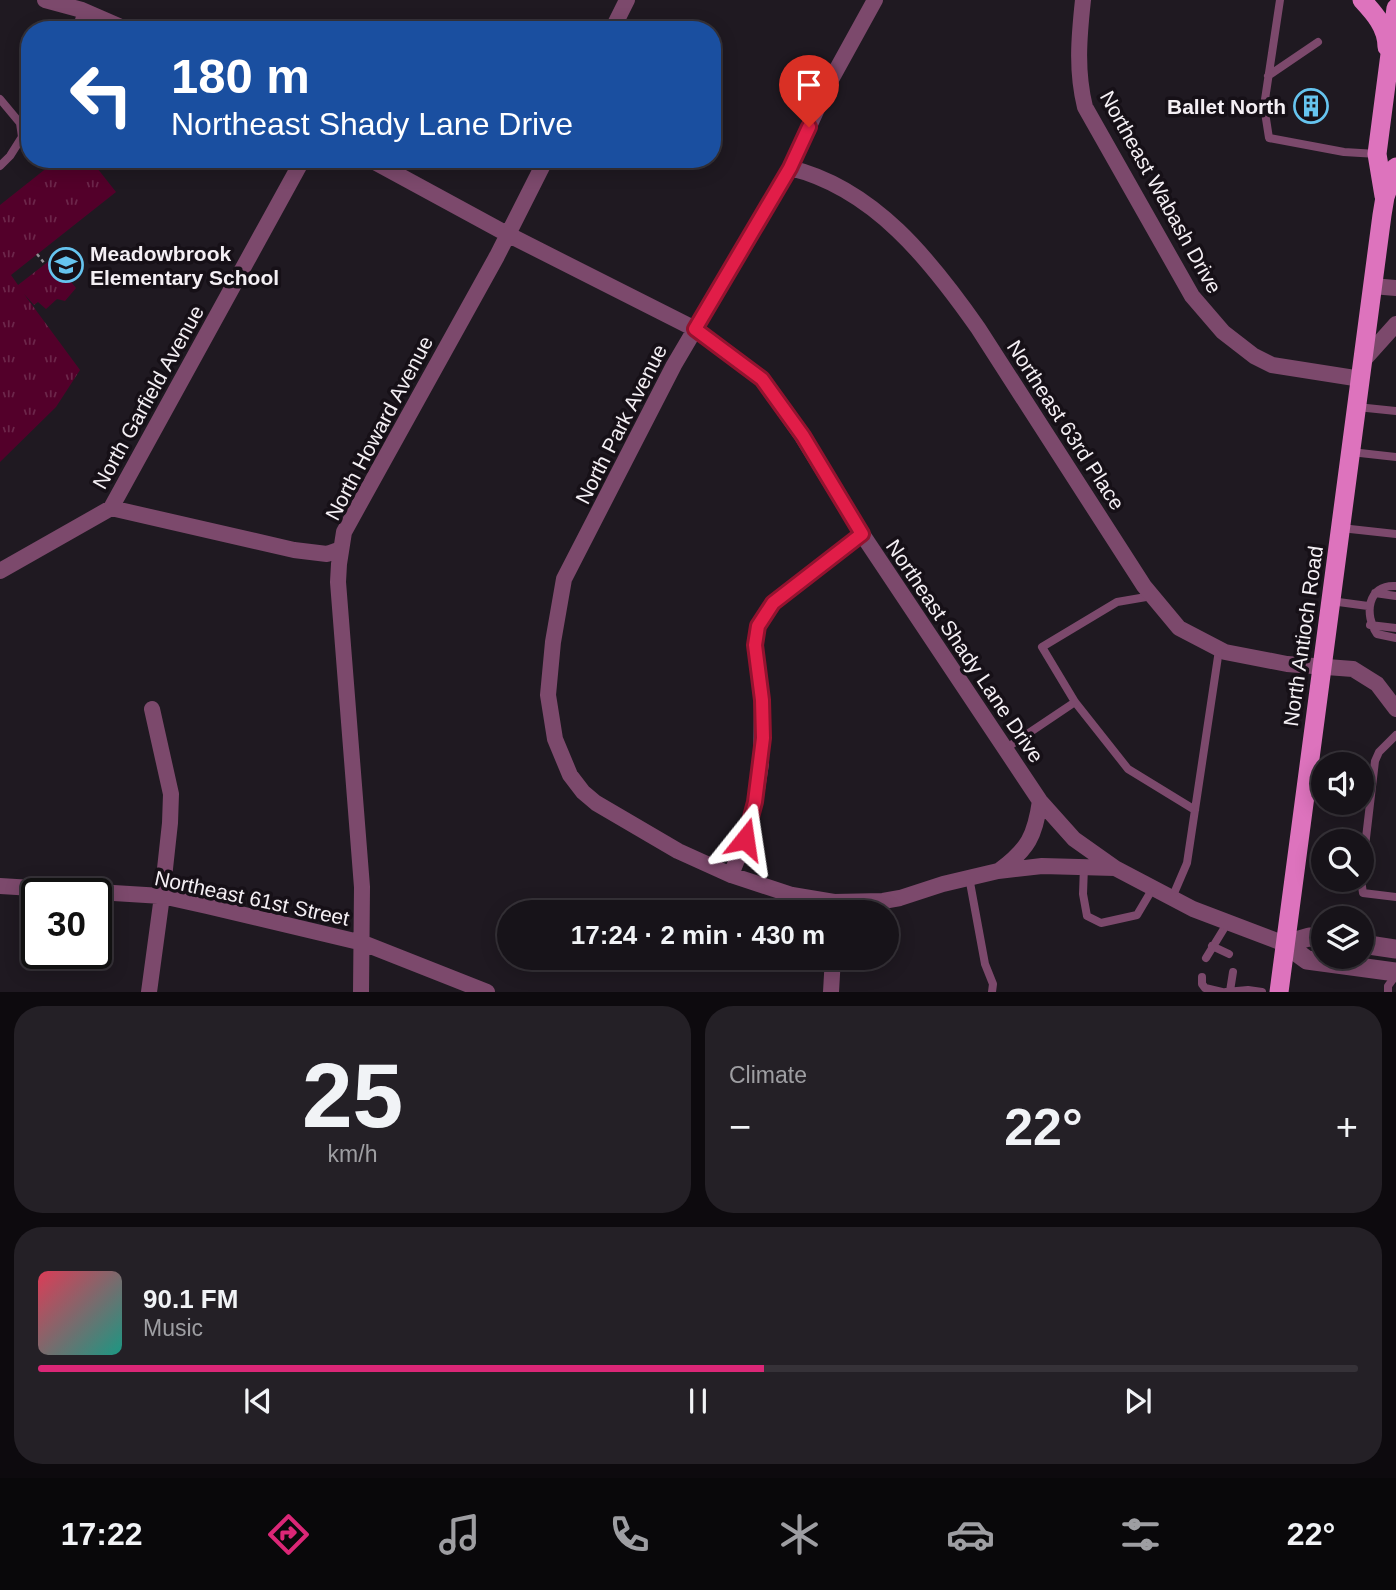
<!DOCTYPE html>
<meta charset="utf-8">
<style>
body{margin:0;font-family:Arial,sans-serif;background:#242026;color:#f1f3f6;height:100vh;display:flex;flex-direction:column;font-size:26px;white-space:nowrap}
*{box-sizing:border-box;margin:0}
p{font-size:23px;color:#9e9ea2}
.icon{flex:none;width:38px;height:38px;fill:none;stroke:currentColor;stroke-width:2;stroke-linecap:round;stroke-linejoin:round}
.map{position:relative;height:992px;overflow:hidden}
.panel{display:flex;flex-direction:column;gap:14px;padding:14px;background:#0d0a0e;flex:1}
.panel>*{flex:none}
.banner{position:absolute;left:21px;top:21px;width:700px;height:147px;border-radius:28px;box-shadow:0 4px 18px #0003,0 0 0 2px #363238;background:#1a4fa0;color:#fff;overflow:hidden}
.tools{position:absolute;left:1311px;top:752px;display:grid;gap:14px}
.tools a{display:grid;place-items:center;width:63px;height:63px;border-radius:50%;background:#171319;box-shadow:0 4px 18px #0003,0 0 0 2px #363238;font-size:35px}
.speed{position:absolute;left:21px;top:878px;display:flex;gap:14px;font-size:35px;font-weight:700;text-align:center}
.speed>*{display:grid;place-content:center;width:91px;height:91px;border-radius:50%;background:#171319;box-shadow:0 4px 18px #0003,0 0 0 2px #363238;line-height:1}
.speed .limit{border:4px solid #111;border-radius:10px;background:#fff;color:#111}
.pin{position:absolute;display:grid;place-items:center;width:60px;height:60px;color:#fff;margin:-72px -30px;border-radius:50% 50% 50% 0;rotate:-45deg;box-shadow:0 0 7px #0007}
.pin .icon{rotate:45deg}
.me{position:absolute;width:77px;margin:-38px;rotate:15deg;stroke-linejoin:round;filter:drop-shadow(0 0 5px #0008)}
.turn{display:flex;align-items:center;gap:24px;height:147px;padding:0 35px;font-size:32px}
.turn .icon{width:91px;height:91px;stroke-width:2.5}
.turn b{display:block;font-size:49px;line-height:60px}
.big{font-size:52px;font-weight:600;line-height:1.1}
.panel .tile{flex:1;display:flex;flex-direction:column;justify-content:center;gap:10px;min-width:0;padding:0 24px;border-radius:28px;background:#242026}
.panel .dial{align-items:center;gap:0}
.dial b{font-size:91px;line-height:1}
.song{display:flex;align-items:center;gap:21px}
.cover{width:84px;height:84px;border-radius:10px;background:linear-gradient(135deg,hsl(350 70% 55%),hsl(170 70% 35%))}
.played{height:7px;border-radius:4px;background:linear-gradient(90deg,#db2777 55%,#363238 55%)}
.keys{display:flex;justify-content:space-around;direction:ltr}
.heat{display:flex;justify-content:space-between;align-items:center;font-size:38px;direction:ltr}
.panel .tiles{flex:1;display:grid;gap:14px;grid-template-columns:1fr 1fr}
.tile:last-child{grid-column:span 2}
.trip{position:absolute;left:497px;top:900px;width:402px;height:70px;border-radius:35px;background:#171319;box-shadow:0 4px 18px #0003,0 0 0 2px #363238;font-weight:600;line-height:70px;text-align:center}
.dock{display:flex;height:112px;justify-content:space-around;align-items:center;background:#09080a;color:#9e9ea2}
.dock .icon{width:49px;height:49px}
.dock .selected{color:#db2777}
.dock b{font-size:32px;color:#f1f3f6}
.map>svg:first-child{display:block}
.grass{fill:url(#grass-tufts)}
.lines{fill:none;stroke-linecap:round;stroke-linejoin:round}
.path{stroke:#938e94;stroke-width:2.5;stroke-dasharray:3.5 3.5;stroke-linecap:butt}
.service{stroke:#7c496c;stroke-width:8}
.minor{stroke:#7c496c;stroke-width:16}
.tertiary{stroke:#7c496c;stroke-width:19}
.primary{stroke:#dd73bd;stroke-width:19}
.route-casing{stroke:#92132f;stroke-width:18}
.route{stroke:#e11d48;stroke-width:12}
.labels{text-anchor:middle;dominant-baseline:central;stroke-width:7;stroke-linejoin:round;paint-order:stroke}
.poi-label{font-size:21px;font-weight:bold;fill:#f4eff4;stroke:#161017;text-anchor:end}
.street-label{font-size:21px;fill:#f4eff4;stroke:#161017}
</style>
<div class="map">
<svg width="1396" height="992" viewBox="0 0 1396 992">
<defs>
<pattern id="grass-tufts" width="24" height="20" patternUnits="userSpaceOnUse" patternTransform="scale(1.75)"><rect width="24" height="20" fill="#53002a"/><path d="M3 7l-1-3M5 7V3M7 7l1-3M15 17l-1-3M17 17v-4M19 17l1-3" fill="none" stroke="#6c264a"/></pattern>
</defs>
<rect width="100%" height="100%" fill="#1f1921"/>
<path class="grass" d="M 58,159 L 90,159 L 116,192 L 11,275 L 18,285 L 49,261 L 58,266 L 76,288 L 65,301 L 57,299 L 46,309 L 38,302 L 34,305 L 24,294 L 80,370 L 56,407 L 0,462 L 0,205 Z"/>
<g class="lines">
<path class="path" d="M 37,254 L 45,264"/>
<path class="service" d="M 1280,0 L 1264,106 L 1269,138 L 1344,152 L 1377,154
M 76,30 L 82,10
M 1268,76 L 1318,42
M 0,99 L 20,123 L 30,113
M 0,166 L 10,156 L 22,137 L 20,123
M 1357,407 L 1396,411
M 1351,452 L 1396,457
M 1341,528 L 1396,534
M 1396,586 C 1367,584 1364,615 1377,634 L 1396,638
M 1375,593 L 1396,596
M 1152,596 L 1117,602 L 1042,647 L 1075,702 L 1128,769 L 1195,810
M 1331,601 L 1368,606
M 1370,625 L 1396,628
M 1005,749 L 1075,702
M 1084,866 L 1083,894 L 1087,916 L 1101,923 L 1137,915 L 1153,888
M 1362,872 L 1375,761 L 1379,752 L 1396,735
M 969,877 L 985,964 L 993,984 L 992,992
M 1361,880 L 1363,893 L 1396,897
M 1172,898 L 1187,863 L 1219,650
M 1212,946 L 1229,954
M 1206,958 L 1228,922
M 1202,977 L 1202,984 L 1205,988 L 1222,992
M 1230,991 L 1233,972
M 1226,992 L 1248,990 L 1262,992
M 1388,992 L 1388,986 L 1396,975"/>
<path class="minor" d="M 45,0 L 82,10 L 128,30
M 875,0 L 827,87 L 790,168 L 674,365 L 564,579 L 553,642 L 548,695 L 555,739 L 570,775 L 583,792 L 596,803 L 678,851 L 731,875 L 792,895 L 834,902 L 883,901 L 900,898 L 943,884 L 998,871 L 1042,866 L 1115,868
M 1083,0 C 1079,37 1076,71 1085,107 L 1192,296 L 1223,332 L 1254,356 L 1272,365 L 1361,379
M 612,30 L 627,0
M 369,159 L 507,234 L 695,329 L 762,379 L 802,436 L 862,534 L 1040,801 L 1074,839 L 1115,868 L 1193,909 L 1285,944
M 790,168 C 874,188 931,261 978,328 L 1144,586 L 1179,628 L 1225,652 L 1287,664 L 1353,669 L 1377,684 L 1396,709
M 1372,286 L 1396,288
M 1362,362 L 1396,324
M 111,508 L 294,550 L 327,554 L 341,549
M 0,571 L 111,508 L 303,159
M 1000,870 C 1028,849 1035,836 1040,801
M 731,875 L 745,839 L 755,802 L 761,764 L 762,700 L 755,644 L 758,626 L 773,603 L 862,534
M 0,886 L 162,896 L 207,906 L 363,943 L 487,992
M 149,992 L 162,896 L 170,823 L 171,794 L 152,709
M 361,992 L 362,887 L 338,582 L 339,564 L 344,532 L 497,256 L 546,159
M 831,992 L 833,957"/>
<path class="tertiary" d="M 1285,944 L 1307,960 L 1396,972
M 1285,944 L 1309,937 L 1323,939
M 1362,944 L 1396,949"/>
<path class="primary" d="M 1362,0 C 1374,13 1387,27 1387,47
M 1384,196 L 1377,154 L 1396,8
M 1279,992 L 1382,215 L 1385,197 L 1396,167"/>
</g>
<g class="lines">
<g class="route-casing">
<path id="route" d="M 745,839 L 755,802 L 763,738 L 762,700 L 755,645 L 758,626 L 773,603 L 862,534 L 803,436 L 762,379 L 695,329 L 790,168 L 809,127"/>
</g>
<use href="#route" class="route"/>
</g>
<defs>
<g id="building-ring" transform="scale(1.75)"><circle r="9.5" fill="#161017" stroke="#66c4ef" stroke-width="1.5"/><path d="M-4-6H4V6H1V3H-1V6H-4ZM-2.5-4.3h1.7v1.8h-1.7ZM.8-4.3h1.7v1.8H.8ZM-2.5-1h1.7V.8h-1.7ZM.8-1h1.7V.8H.8Z" fill="#66c4ef"/></g>
<g id="school-ring" transform="scale(1.75)"><circle r="9.5" fill="#161017" stroke="#66c4ef" stroke-width="1.5"/><path d="M0-5L7-2L0 1L-7-2ZM-4 1L0 2.5L4 1V4Q0 6-4 4Z" fill="#66c4ef"/></g>
</defs>
<g fill-rule="evenodd">
<use href="#building-ring" x="1311" y="106"/>
<use href="#school-ring" x="66" y="265"/>
</g>
<g class="labels">
<g class="poi-label">
<text x="1286" y="106">Ballet North</text>
<text x="90" y="253" text-anchor="start">Meadowbrook<tspan x="90" dy="24">Elementary School</tspan></text>
</g>
<g class="street-label">
<text transform="translate(1161 192) rotate(61)">Northeast Wabash Drive</text>
<text transform="translate(148 397) rotate(-61)">North Garfield Avenue</text>
<text transform="translate(621 424) rotate(-63)">North Park Avenue</text>
<text transform="translate(1066 425) rotate(57)">Northeast 63rd Place</text>
<text transform="translate(379 428) rotate(-62)">North Howard Avenue</text>
<text transform="translate(1303 636) rotate(-82)">North Antioch Road</text>
<text transform="translate(965 651) rotate(56)">Northeast Shady Lane Drive</text>
<text transform="translate(252 898) rotate(12)">Northeast 61st Street</text>
</g>
</g>
</svg>
<div class="tools">
<a><svg class="icon" aria-label="sound" viewBox="0 0 24 24"><path d="M4 9h4l5-4v14l-5-4H4zM17 9q2 3 0 6"/></svg></a>
<a><svg class="icon" aria-label="search" viewBox="0 0 24 24"><circle cx="10" cy="10" r="6"/><path d="M15 15l6 6"/></svg></a>
<a><svg class="icon" aria-label="layers" viewBox="0 0 24 24"><path d="M12 4l9 5-9 5-9-5zM3 14l9 5 9-5"/></svg></a>
</div>
<div class="speed"><div class="limit">30</div></div>
<div class="pin" style="left:809px;top:127px;background:#d93025"><svg class="icon" aria-label="arrive" viewBox="0 0 24 24"><path d="M6 21V4h12l-3 4 3 4H6"/></svg></div>
<svg class="me" style="left:745px;top:839px" viewBox="-20 -20 40 40"><path d="M0-17L14 15 0 8-14 15z" fill="#e11d48" stroke="#fff" stroke-width="4"/></svg>
<div class="trip">17:24 · 2 min · 430 m</div>
<div class="banner">
<div class="turn"><svg class="icon" aria-label="left" viewBox="0 0 24 24"><path d="M17 20v-9H6M10 6l-5 5 5 5"/></svg><div><b>180 m</b>Northeast Shady Lane Drive</div></div>
</div>
</div>
<section class="panel">
<div class="tiles">
<div class="tile dial"><b>25</b><p>km/h</p></div>
<div class="tile"><p>Climate</p>
<div class="heat"><a>−</a><b class="big">22°</b><a>+</a></div>
</div>
<div class="tile">
<div class="song"><i class="cover"></i><div><b>90.1 FM</b><p>Music</p></div></div>
<div class="played"></div>
<div class="keys"><svg class="icon" aria-label="previous" viewBox="0 0 24 24"><path d="M18 5L8 12l10 7zM5 5v14"/></svg><svg class="icon" aria-label="pause" viewBox="0 0 24 24"><path d="M8 5v14M16 5v14"/></svg><svg class="icon" aria-label="next" viewBox="0 0 24 24"><path d="M6 5l10 7-10 7zM19 5v14"/></svg></div>
</div>
</div>
</section>
<nav class="dock">
<b>17:22</b>
<svg class="icon selected" aria-label="directions" viewBox="0 0 24 24"><path d="M12 3l9 9-9 9-9-9zM9 14v-3h6M13 9l2 2-2 2"/></svg>
<svg class="icon" aria-label="music" viewBox="0 0 24 24"><path d="M9 18V5l10-2v13"/><circle cx="6" cy="18" r="3"/><circle cx="16" cy="16" r="3"/></svg>
<svg class="icon" aria-label="phone" viewBox="0 0 24 24"><path d="M5 4h4l2 5-3 2q2 4 5 5l2-3 5 2v4C11 20 4 13 5 4z"/></svg>
<svg class="icon" aria-label="climate" viewBox="0 0 24 24"><path d="M12 3v18M4 7l16 10M4 17L20 7"/></svg>
<svg class="icon" aria-label="car" viewBox="0 0 24 24"><path d="M5 17H2v-5l4-1 3-4h7l3 4 3 1v5h-3M9 17h6M6 11h13"/><circle cx="7" cy="17" r="2"/><circle cx="17" cy="17" r="2"/></svg>
<svg class="icon" aria-label="filters" viewBox="0 0 24 24"><path d="M4 7h16M4 17h16"/><circle cx="9" cy="7" r="2"/><circle cx="15" cy="17" r="2"/></svg>
<b>22°</b>
</nav>
